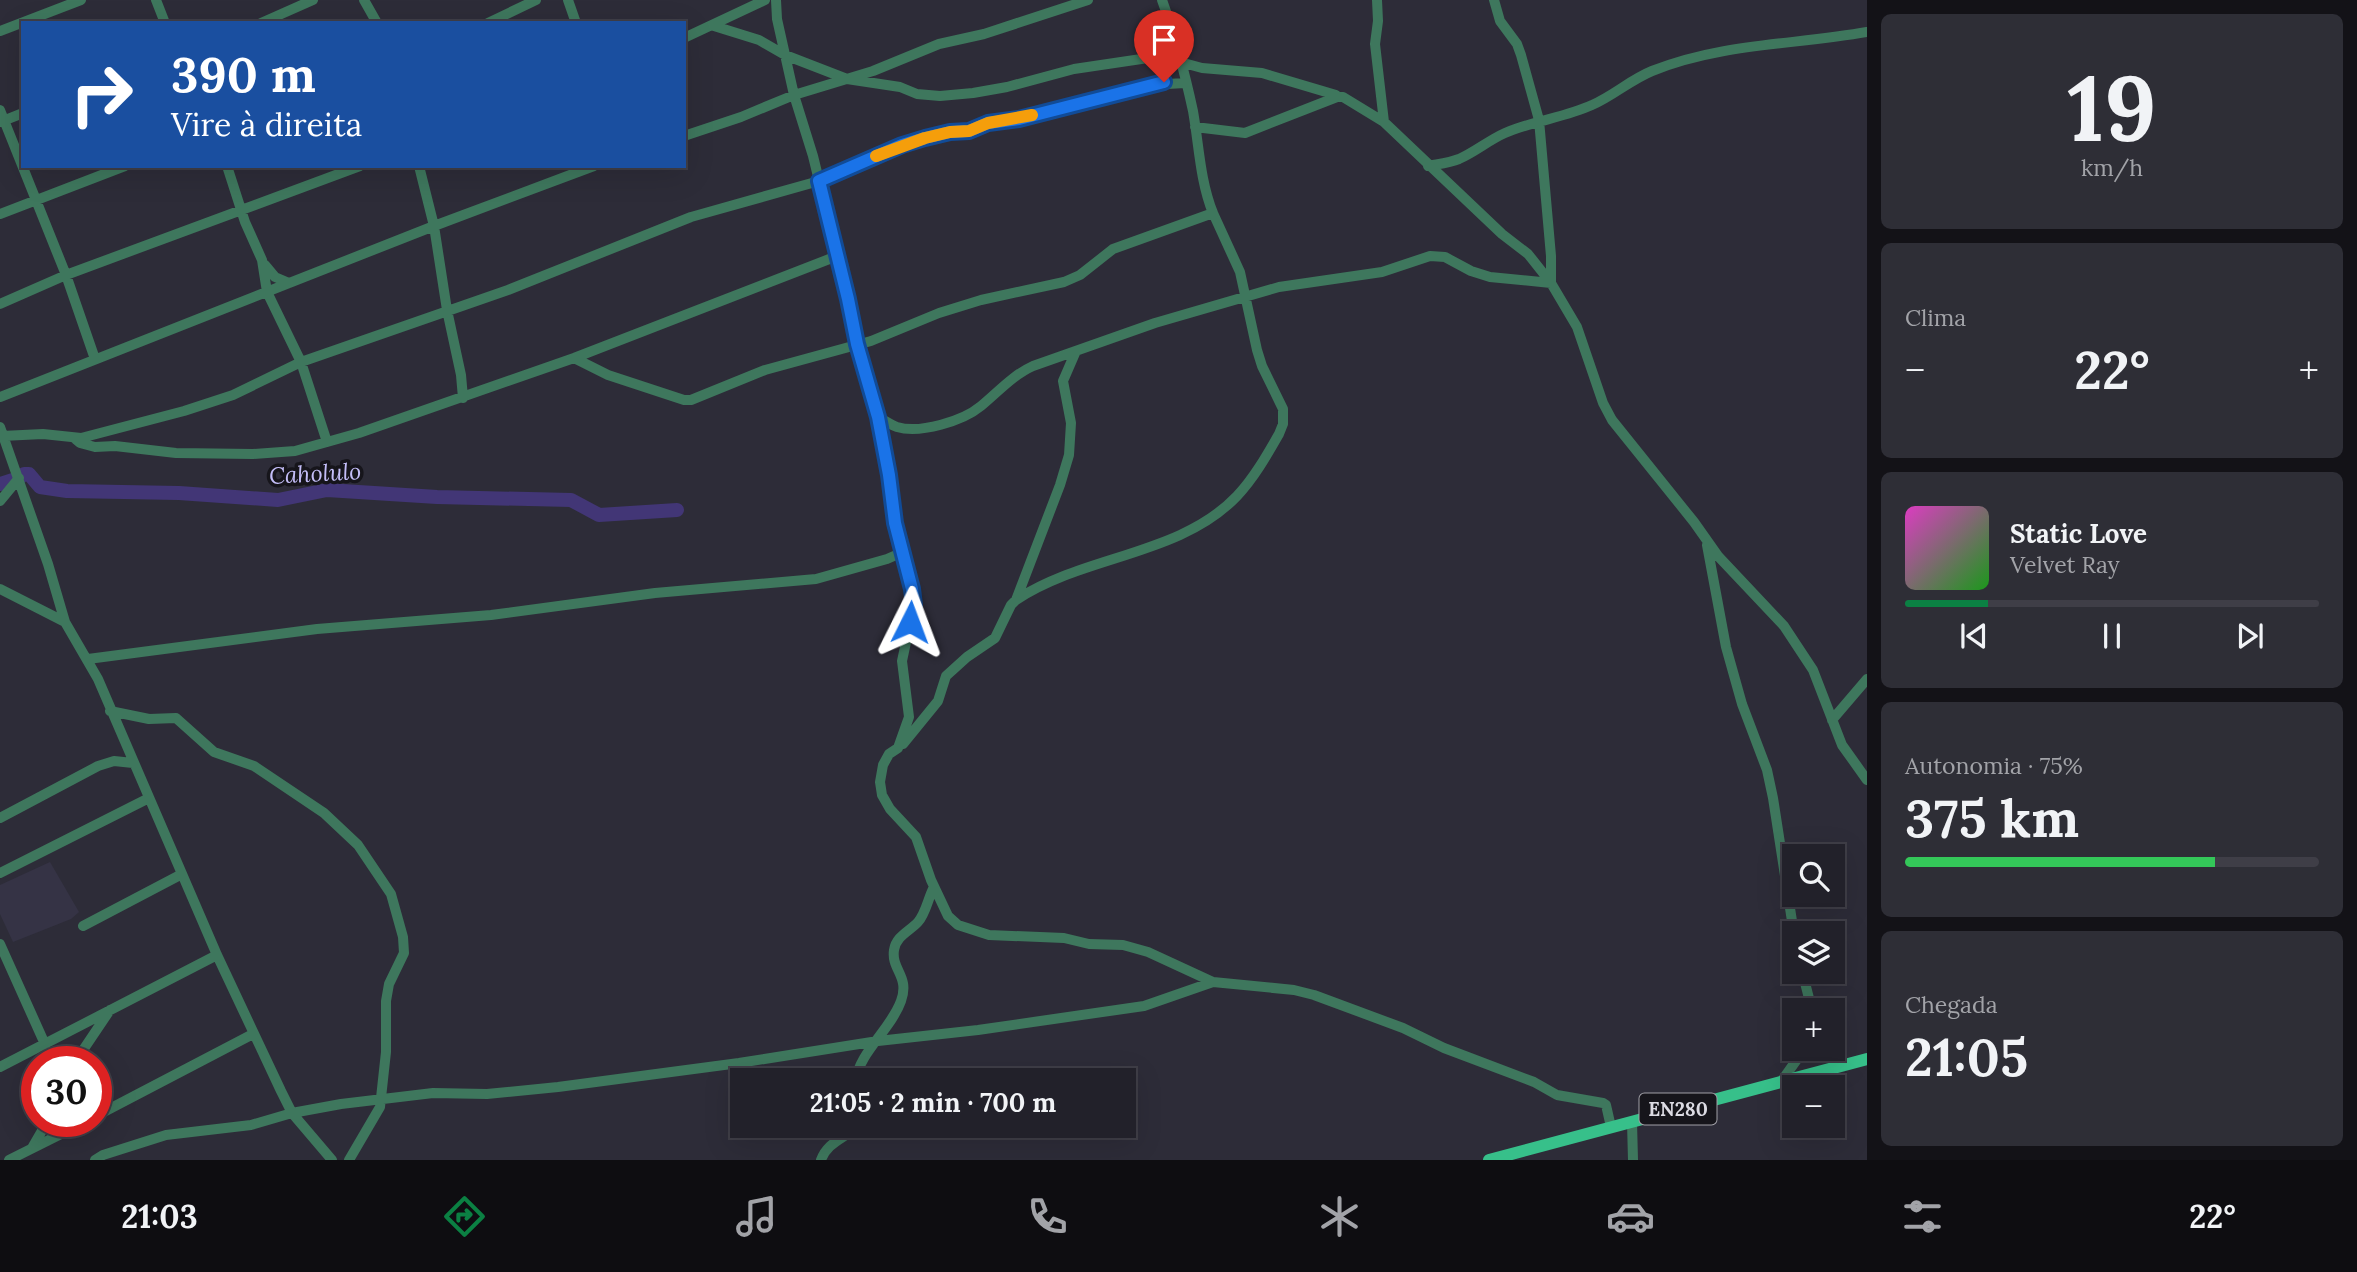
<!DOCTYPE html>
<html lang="pt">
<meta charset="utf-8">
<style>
body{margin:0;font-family:Lora,serif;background:#2e2e36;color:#f1f3f6;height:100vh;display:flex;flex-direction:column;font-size:26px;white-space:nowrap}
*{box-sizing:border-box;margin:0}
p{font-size:23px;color:#a2a3a8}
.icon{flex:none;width:38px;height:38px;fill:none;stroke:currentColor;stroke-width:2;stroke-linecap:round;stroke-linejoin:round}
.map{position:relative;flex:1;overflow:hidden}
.details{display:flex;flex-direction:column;gap:14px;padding:14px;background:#131217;width:490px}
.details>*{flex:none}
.banner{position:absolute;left:21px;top:21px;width:665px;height:147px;border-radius:0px;box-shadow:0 7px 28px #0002,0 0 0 2px #3f3e47;background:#1a4fa0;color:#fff;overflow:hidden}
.controls{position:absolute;left:1782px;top:844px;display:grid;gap:14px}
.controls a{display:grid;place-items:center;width:63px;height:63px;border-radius:0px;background:#22212a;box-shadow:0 7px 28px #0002,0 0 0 2px #3f3e47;font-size:35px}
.speed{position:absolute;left:21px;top:1046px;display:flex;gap:14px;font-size:35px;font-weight:700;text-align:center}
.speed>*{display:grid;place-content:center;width:91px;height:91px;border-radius:50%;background:#22212a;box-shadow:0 7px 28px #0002,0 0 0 2px #3f3e47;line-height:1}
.speed .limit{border:10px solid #d22;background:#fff;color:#111}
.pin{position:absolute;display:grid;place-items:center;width:60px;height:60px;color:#fff;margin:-72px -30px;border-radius:50% 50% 50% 0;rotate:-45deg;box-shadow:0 0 7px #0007}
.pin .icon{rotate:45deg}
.me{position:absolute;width:77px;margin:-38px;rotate:3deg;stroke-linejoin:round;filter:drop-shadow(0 0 5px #0008)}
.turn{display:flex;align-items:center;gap:24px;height:147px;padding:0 35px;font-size:32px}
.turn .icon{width:91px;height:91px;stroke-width:2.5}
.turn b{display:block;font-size:49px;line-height:60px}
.big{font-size:52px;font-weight:700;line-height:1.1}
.details .card{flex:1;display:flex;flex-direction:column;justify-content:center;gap:10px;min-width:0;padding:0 24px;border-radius:10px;background:#2e2e36}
.details .dial{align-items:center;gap:0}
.dial b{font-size:91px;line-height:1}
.song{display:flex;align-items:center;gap:21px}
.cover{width:84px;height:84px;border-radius:10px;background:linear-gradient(135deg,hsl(310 70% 55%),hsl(120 70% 35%))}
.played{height:7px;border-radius:4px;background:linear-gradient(90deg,#0b8043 20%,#3f3e47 20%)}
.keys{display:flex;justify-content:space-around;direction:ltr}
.heat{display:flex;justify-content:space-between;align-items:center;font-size:38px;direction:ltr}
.charge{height:10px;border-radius:5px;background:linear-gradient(90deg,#34c759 75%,#3f3e47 0)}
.trip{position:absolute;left:730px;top:1068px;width:406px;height:70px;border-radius:0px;background:#22212a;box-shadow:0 7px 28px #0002,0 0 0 2px #3f3e47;font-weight:700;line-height:70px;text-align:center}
.tab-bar{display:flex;height:112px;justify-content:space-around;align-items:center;background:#0e0d11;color:#a2a3a8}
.tab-bar .icon{width:49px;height:49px}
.tab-bar .active{color:#0b8043}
.tab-bar b{font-size:32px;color:#f1f3f6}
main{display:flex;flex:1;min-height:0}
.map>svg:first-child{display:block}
.built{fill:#353345}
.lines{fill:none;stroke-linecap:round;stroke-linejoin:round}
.river{stroke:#423676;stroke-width:14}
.minor{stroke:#3e775d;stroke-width:10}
.major{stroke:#37c08a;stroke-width:12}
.route-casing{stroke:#114b97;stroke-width:18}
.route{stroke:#1a73e8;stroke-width:12}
.slow{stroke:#f59e0b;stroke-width:12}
.labels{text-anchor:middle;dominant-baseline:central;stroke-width:7;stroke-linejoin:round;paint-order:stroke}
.shield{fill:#16151b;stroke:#a1a0a7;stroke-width:2}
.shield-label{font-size:19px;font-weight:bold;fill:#dcdbe3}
.water-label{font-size:23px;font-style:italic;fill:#c4bef8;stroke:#16151b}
</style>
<main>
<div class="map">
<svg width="1867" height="1160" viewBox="0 0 1867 1160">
<rect width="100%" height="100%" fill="#2d2c38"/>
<path class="built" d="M 50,862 L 79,912 L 71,919 L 13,942 L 0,914 L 0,885 Z"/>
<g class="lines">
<path class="river" d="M 0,484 L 19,478 L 24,474 L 29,474 L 40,487 L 67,491 L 179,493 L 278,500 L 327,490 L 437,497 L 571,500 L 599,515 L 677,510"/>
<path class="minor" d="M 156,0 L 165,23
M 364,0 L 377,23
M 568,0 L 576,23
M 776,0 L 777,19 L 794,95 L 813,156 L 848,299 L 857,344 L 878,417 L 889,475 L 895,523 L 912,589 L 914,605 L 902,661 L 909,717 L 898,748 L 889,754 L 883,765 L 880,782 L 882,795 L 890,809 L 916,837 L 931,880 L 948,916 L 958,925 L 989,935 L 1064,938 L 1089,944 L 1123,945 L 1148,952 L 1213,982 L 1294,990 L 1314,995 L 1403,1028 L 1444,1048 L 1534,1082 L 1557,1095 L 1603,1103 L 1606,1105 L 1611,1127
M 1377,0 L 1378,21 L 1375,44 L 1384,122
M 261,23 L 313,0
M 488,23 L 536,0
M 714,26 L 759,40 L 785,55 L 847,79 L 900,87 L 917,94 L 940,96 L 973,93 L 1007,87 L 1074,69 L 1148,58 L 1180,62 L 1202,68 L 1262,73 L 1336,95
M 0,31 L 81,0
M 684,38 L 765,0
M 0,110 L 66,275 L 95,359
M 0,122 L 23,113
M 1195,127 L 1245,133 L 1337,97 L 1343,97 L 1384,122 L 1502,234 L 1528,254 L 1551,283 L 1577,327 L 1603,403 L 1612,420 L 1694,522 L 1718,556 L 1784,626 L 1813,670 L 1842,745 L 1867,780
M 684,136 L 741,117 L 794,95 L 873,71 L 939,44 L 984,34 L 1088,0
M 227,166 L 245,222 L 262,260 L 267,292 L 301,362 L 327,442
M 419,166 L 434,226 L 447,310 L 461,375 L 463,398
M 1428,166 C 1438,164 1449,163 1459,159 C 1475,152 1489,140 1505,133 C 1533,121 1566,117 1592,105 C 1613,96 1630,80 1652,71 C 1721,43 1795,45 1867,32
M 0,214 L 125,166
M 265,265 L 275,277 L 289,283
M 0,304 L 66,275 L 360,166
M 574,358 L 608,375 L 684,400 L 691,400 L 765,370 L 871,341 L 939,313 L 981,300 L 1064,282 L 1080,275 L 1113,249 L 1213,213 C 1200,181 1199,145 1193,111 C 1185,74 1175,36 1162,0
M 0,397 L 434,226 L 594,166
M 878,417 C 884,420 891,425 897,427 C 920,434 963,421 981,406 C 998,392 1013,375 1033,366 L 1155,323 L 1279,287 L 1382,272 L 1430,256 L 1445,257 L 1471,271 L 1490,277 L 1551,283 L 1551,256 L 1539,120 L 1521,55 L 1517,44 L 1500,21 L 1494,0
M 0,427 L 48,564 L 65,622 L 98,679 L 217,955 L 281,1091 L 292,1113 L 332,1160
M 2,436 L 43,434 L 81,438 L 184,411 L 233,395 L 301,362 L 508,290 L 691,217 L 819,181 L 903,145 L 941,134 L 969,131 L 988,123 L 1019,119 L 1150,85 L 1185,83
M 74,438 L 80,443 L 95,447 L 115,446 L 176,453 L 253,454 L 295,451 L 359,433 L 574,358 L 837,256
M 0,501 L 19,478
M 1707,545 L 1726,647 L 1742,704 L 1767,770 L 1773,798 L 1794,934
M 0,589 L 65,622
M 1016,600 L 1060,485 L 1069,455 L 1071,423 L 1063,381 L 1076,351
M 88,659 L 317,629 L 491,615 L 655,593 L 816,579 L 887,559 L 903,552
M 110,711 L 149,719 L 176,718 L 214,752 L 254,766 L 324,813 L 358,845 L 391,894 L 403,937 L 404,953 L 389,984 L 386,1001 L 386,1052 L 380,1107 L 349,1160
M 1832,720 L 1867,679
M 903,744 L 938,701 L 946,676 L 967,657 L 995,638 L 1011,605 L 1016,600 C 1083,555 1180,556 1237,496 C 1254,478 1267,455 1279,434 L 1283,424 L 1283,409 L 1262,366 L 1257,350 L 1240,272 L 1213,213
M 0,818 L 98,766 L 114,761 L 133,763
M 0,873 L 149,798
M 83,926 L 182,874
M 0,944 L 53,1062
M 1802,971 L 1812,1010
M 75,1062 L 110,1010
M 0,1067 L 217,955
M 856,1080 C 859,1053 891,1029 901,1001 C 910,976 891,970 894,950 C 896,936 910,931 918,922 C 926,913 928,898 934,887
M 1781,1082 L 1805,1048
M 96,1116 L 253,1034
M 1632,1122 L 1633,1160
M 32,1148 L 47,1122
M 9,1160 L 85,1122
M 95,1160 L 103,1155 L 166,1135 L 251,1125 L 292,1113 L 341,1104 L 433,1093 L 487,1094 L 558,1087 L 739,1063 L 878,1041 L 978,1030 L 1144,1006 L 1213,982
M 821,1160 C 828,1141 845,1139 858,1125"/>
<path class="major" d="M 1489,1160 L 1867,1059"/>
</g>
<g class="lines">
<g class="route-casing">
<path id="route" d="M 910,622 L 914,605 L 912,589 L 895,523 L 889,475 L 878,417 L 857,344 L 848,299 L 819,181 L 902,145 L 925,138 L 950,132 L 969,131 L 988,123 L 1019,119 L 1164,82"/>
</g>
<use href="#route" class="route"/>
<path class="slow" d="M 876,156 L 925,138 L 950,132 L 969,131 L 988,123 L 1032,115"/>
</g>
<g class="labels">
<rect class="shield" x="1639.5" y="1093.5" width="77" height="31" rx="5"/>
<g class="shield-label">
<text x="1678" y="1109">EN280</text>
</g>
<g class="water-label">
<text transform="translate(315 473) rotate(-3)">Caholulo</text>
</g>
</g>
</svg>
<div class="controls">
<a><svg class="icon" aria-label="search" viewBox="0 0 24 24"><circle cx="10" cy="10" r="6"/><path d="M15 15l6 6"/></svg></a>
<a><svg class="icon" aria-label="layers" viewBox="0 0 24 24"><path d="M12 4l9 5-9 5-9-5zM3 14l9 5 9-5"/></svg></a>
<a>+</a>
<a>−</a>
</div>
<div class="speed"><div class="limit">30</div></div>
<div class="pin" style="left:1164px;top:82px;background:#d93025"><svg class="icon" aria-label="arrive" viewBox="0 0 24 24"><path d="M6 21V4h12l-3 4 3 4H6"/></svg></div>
<svg class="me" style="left:910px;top:622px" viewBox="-20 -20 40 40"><path d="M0-17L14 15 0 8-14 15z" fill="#1a73e8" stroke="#fff" stroke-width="4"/></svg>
<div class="trip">21:05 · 2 min · 700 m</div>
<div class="banner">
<div class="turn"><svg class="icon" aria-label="right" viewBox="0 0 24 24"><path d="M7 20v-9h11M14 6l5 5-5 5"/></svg><div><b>390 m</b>Vire à direita</div></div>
</div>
</div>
<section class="details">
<div class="card dial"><b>19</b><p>km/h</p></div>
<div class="card"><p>Clima</p>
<div class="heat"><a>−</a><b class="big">22°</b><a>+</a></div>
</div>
<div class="card">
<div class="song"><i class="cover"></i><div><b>Static Love</b><p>Velvet Ray</p></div></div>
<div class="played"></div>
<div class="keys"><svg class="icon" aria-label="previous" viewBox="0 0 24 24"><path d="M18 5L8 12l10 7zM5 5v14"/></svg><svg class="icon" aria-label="pause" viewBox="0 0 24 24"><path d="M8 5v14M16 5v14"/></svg><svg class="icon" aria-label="next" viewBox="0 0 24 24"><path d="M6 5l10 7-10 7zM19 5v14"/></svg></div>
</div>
<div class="card"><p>Autonomia · 75%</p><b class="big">375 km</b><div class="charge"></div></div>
<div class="card"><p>Chegada</p><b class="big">21:05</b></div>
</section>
</main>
<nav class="tab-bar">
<b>21:03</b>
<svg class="icon active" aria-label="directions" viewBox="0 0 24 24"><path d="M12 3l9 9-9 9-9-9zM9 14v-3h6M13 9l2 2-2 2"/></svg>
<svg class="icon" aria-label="music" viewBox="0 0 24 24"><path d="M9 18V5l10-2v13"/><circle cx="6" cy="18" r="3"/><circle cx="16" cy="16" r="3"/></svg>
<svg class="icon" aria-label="phone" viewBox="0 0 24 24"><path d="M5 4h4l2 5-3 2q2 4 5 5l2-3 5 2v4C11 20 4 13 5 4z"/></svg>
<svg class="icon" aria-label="climate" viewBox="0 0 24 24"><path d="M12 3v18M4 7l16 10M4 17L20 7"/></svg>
<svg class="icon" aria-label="car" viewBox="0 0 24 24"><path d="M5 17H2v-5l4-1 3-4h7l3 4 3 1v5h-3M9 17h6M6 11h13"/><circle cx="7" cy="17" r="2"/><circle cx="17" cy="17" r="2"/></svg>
<svg class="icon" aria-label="filters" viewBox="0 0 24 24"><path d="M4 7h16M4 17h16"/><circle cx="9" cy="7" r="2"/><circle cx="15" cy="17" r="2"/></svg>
<b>22°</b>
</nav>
